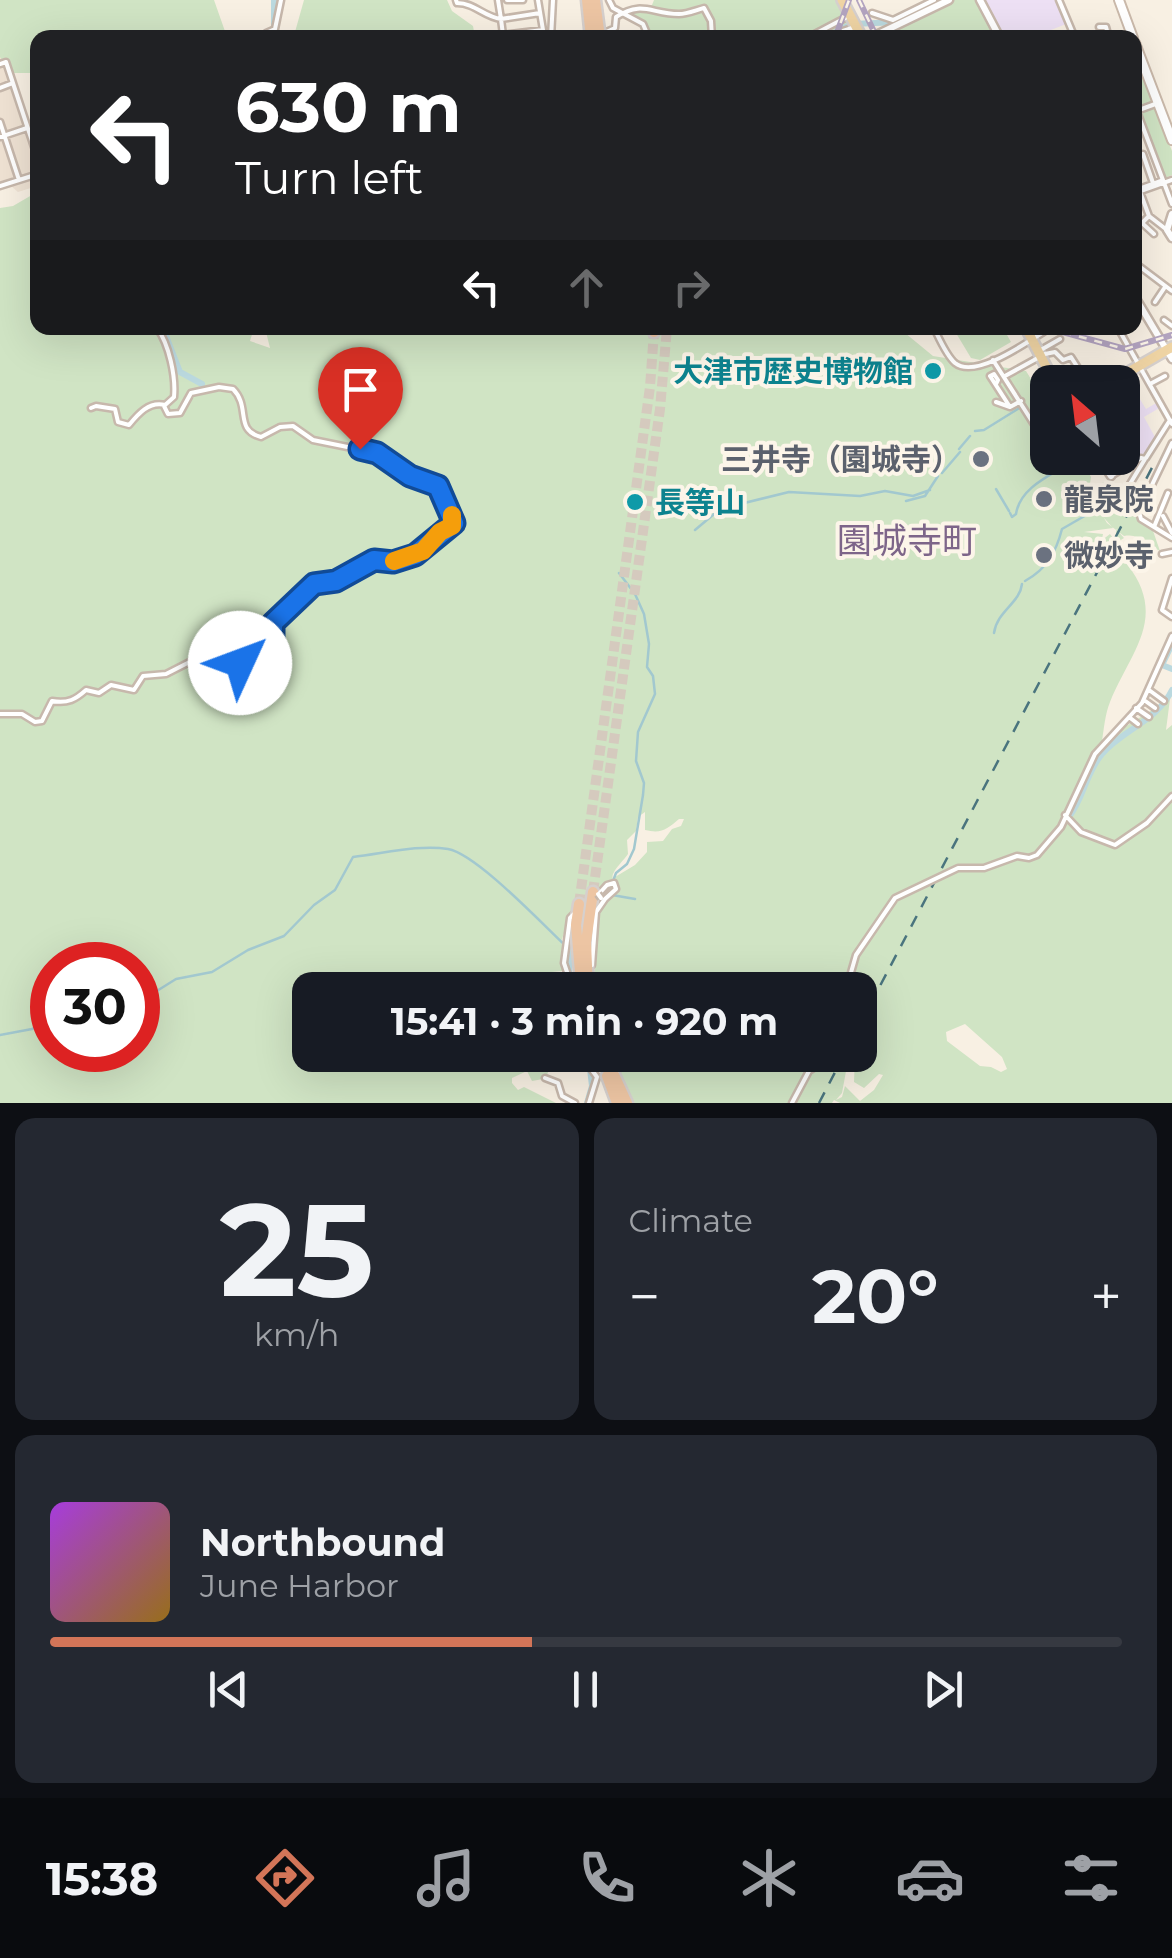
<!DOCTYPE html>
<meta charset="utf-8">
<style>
body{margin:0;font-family:Montserrat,"Noto Sans JP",sans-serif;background:#242831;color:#f1f3f6;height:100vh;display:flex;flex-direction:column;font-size:38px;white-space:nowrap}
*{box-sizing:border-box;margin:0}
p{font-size:32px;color:#9ea1a6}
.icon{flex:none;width:55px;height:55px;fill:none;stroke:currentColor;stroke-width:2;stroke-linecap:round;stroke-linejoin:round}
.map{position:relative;height:1103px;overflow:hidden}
.sheet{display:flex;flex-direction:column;gap:15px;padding:15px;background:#0d0f14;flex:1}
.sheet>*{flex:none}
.hud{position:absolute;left:30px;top:30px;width:1112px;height:305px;border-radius:20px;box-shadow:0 10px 40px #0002;background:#202124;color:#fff;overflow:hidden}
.needle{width:65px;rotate:332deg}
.tools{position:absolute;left:1030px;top:365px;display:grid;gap:20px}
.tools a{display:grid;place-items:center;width:110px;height:110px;border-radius:20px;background:#171b24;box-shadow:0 10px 40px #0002;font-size:50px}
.speed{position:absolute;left:30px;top:942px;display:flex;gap:20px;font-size:50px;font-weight:700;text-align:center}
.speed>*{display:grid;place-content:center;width:130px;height:130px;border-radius:50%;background:#171b24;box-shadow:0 10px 40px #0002;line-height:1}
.speed .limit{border:15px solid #d22;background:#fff;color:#111}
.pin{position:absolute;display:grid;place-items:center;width:85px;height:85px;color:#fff;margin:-102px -42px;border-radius:50% 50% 50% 0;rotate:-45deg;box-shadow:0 0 10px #0007}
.pin .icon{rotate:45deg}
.me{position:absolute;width:110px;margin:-55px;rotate:47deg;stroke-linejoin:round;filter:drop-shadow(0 0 8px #0008)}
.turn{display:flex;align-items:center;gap:35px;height:210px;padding:0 40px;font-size:45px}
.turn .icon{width:130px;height:130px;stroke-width:2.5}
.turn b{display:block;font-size:70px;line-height:85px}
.lanes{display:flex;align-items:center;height:95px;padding:0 40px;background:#0003;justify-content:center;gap:50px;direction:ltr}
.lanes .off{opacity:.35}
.big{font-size:75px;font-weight:700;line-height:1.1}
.sheet .card{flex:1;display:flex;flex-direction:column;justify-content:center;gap:15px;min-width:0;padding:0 35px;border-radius:20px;background:#242831}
.sheet .dial{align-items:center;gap:0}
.dial b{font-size:130px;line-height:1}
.song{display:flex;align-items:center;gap:30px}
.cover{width:120px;height:120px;border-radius:15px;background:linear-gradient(135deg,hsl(280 70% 55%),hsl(40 70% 35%))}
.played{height:10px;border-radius:5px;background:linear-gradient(90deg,#d37558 45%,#363941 45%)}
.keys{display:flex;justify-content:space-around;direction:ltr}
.heat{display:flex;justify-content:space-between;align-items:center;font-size:55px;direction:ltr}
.sheet .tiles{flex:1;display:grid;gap:15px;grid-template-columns:1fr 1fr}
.card:last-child{grid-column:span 2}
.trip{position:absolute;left:292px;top:972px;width:585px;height:100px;border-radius:20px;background:#171b24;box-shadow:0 10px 40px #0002;font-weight:700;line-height:100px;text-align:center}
.tabs{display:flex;height:160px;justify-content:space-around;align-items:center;background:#090b0e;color:#9ea1a6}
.tabs .icon{width:70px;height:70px}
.tabs .on{color:#d37558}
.tabs b{font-size:45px;color:#f1f3f6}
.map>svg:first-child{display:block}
.residential{fill:#efe2d3}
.education{fill:#ede0f4}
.green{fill:#d0e4c4;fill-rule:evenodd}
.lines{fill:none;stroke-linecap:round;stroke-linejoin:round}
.stream{stroke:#a2c8cf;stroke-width:2.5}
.river{stroke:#bbd9df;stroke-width:6}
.ferry{stroke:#4a747e;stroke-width:2.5;stroke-dasharray:12 10;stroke-linecap:butt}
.trunk-tunnel{stroke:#d5cabe;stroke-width:10;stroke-dasharray:10 5;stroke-linecap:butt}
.minor-casing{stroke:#c7b8ac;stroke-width:9}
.tertiary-casing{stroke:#c7b8ac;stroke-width:11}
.secondary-casing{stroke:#cab9aa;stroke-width:12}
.primary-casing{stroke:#d6d0cd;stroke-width:14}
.trunk-casing{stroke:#d6d0cd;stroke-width:15}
.minor{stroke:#fff;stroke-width:4}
.tertiary{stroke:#fff;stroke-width:6}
.secondary{stroke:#fff;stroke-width:8}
.primary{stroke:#efd4a4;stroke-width:9}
.trunk{stroke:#edc5a3;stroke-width:10}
.rail-casing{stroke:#b3a4c0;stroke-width:6}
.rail{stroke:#fcf5e9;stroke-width:2.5;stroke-dasharray:8;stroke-linecap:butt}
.minor-bridge-casing{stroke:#c7b8ac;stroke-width:9;stroke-linecap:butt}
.minor-bridge{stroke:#fff;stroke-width:4}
.route-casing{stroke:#114b97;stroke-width:25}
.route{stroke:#1a73e8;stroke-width:18}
.slow{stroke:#f59e0b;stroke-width:18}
.culture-dot{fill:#0f9aa8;stroke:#fcf5e9;stroke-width:4}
.worship-dot{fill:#6b7280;stroke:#fcf5e9;stroke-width:4}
.labels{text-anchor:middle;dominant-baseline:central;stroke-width:8;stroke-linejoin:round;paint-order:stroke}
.culture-label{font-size:30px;font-weight:bold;fill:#0d838f;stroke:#fcf5e9;text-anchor:end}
.worship-label{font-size:30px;font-weight:bold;fill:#5b616d;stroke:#fcf5e9;text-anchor:start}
.quarter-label{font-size:35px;fill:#7d6589;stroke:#fcf5e9}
</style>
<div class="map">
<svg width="1172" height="1103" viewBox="0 0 1172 1103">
<rect width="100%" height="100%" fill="#f8f0e3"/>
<path class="residential" d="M 0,51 L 29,128 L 37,126 L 37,186 L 18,192 L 10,185 L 0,188 Z"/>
<path class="education" d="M 985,0 L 1057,0 L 1066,24 L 1051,30 L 1053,37 L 1005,37 Z
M 1138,396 L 1146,409 L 1158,402 L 1161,407 L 1144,417 L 1156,439 L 1148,453 L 1111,474 L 1102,458 L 1122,458 L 1123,407 Z"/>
<path class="green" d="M 0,0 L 214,0 L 227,37 L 38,38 L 37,73 L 11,73 L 0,57 Z
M 304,0 L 447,0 L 452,11 L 473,26 L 475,37 L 278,37 L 295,32 Z
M 654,0 L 839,0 L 855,25 L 843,28 L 830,37 L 651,37 L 642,19 L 624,12 L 652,5 Z
M 954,0 L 975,0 L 996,37 L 880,36 Z
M 1135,56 L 1172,151 L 1172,175 L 1165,178 L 1135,102 Z
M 37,192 L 38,328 L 254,328 L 250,341 L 270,348 L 265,328 L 899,328 L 933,356 L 1026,371 L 1047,405 L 1048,458 L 1080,458 L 1091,477 L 1089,490 L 1108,480 L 1112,487 L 1107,483 L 1092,492 L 1095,501 L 1089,492 L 1085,513 L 1097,510 L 1113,528 L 1084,532 L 1103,534 L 1102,539 L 1093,547 L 1110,534 L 1113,538 L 1116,537 L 1116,529 L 1124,538 L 1097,555 L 1102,564 L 1113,561 L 1127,564 C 1169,618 1130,652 1110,702 C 1105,714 1104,729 1102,741 L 1170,699 L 1166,730 L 1172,725 L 1172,1103 L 840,1103 L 834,1100 L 832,1103 L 634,1103 L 628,1095 L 613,1055 L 849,1055 L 842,1093 L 836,1100 L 842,1097 L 845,1086 L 860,1101 L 874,1090 L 883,1075 L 879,1074 L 864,1088 L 854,1082 L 855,1055 L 860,1055 L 860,990 L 594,990 L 596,914 L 616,890 L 615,877 L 635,865 L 647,852 L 647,842 L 663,841 L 672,829 L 681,826 L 684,819 L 679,819 C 667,829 662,834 645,830 L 645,812 L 638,817 L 636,831 L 627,840 L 628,854 C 624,860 616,867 613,874 C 612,876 613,879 612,881 C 598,906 576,883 569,932 L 564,933 L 561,942 L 569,959 L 563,971 L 552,972 L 539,990 L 310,990 L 310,1055 L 546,1055 L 548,1073 L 543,1079 L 532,1081 L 527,1071 L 512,1078 L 512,1083 L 518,1090 L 524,1087 L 556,1103 L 0,1103 L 0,208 L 13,206 ZM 52,965 L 138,965 L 138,1050 L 52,1050 ZM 965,1024 L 1002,1057 L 1007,1069 L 1001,1072 L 991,1067 L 980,1066 L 947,1041 L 946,1032 Z
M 958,328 L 1003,328 L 1011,342 L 980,360 L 971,358 L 956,333 Z
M 1107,504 L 1119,506 L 1152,528 L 1160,551 C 1145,544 1140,533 1124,536 L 1107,523 L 1098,508 Z"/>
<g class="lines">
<path class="stream" d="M 1025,345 L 1030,345 L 1040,365
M 993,364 L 998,372
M 1024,412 L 1031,424
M 975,431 L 984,430 L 1021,407
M 959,449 L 970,436
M 1074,460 L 1078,458
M 942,473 L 960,452
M 1110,480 L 1114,487
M 996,489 L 1009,511
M 1115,491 L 1119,499
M 906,501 L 925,496 L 938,476
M 1099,507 L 1107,503 L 1120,502
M 1010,513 L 1012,517 L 1016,514 C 1020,488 1049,476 1070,463
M 695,530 L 720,509 L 789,492 L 860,496 L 885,491 L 913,496 L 930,490
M 1025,581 C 1047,569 1056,552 1062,529 L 1095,510
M 994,633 C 997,611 1020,603 1022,584
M 612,895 L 635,899
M 600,896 L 610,889 L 616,873 L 627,864 L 634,849 L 643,795 L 644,783 L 636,761 L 638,732 L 655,694 L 653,676 L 647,667 L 649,644 L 644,614 L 635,594 L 619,573
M 138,992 L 152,994 L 176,979 L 212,972 L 248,950 L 284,936 L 314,905 L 335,890 L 353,857 C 382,854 419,844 448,849 C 477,854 545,927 569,949
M 0,1035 L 32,1029 L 52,1020"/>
<path class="river" d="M 274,38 L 274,0
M 824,38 L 852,24 L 899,22
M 163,328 L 180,372 L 202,384
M 1172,644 L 1162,665 L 1172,669
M 1069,817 C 1084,797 1086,773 1102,754 C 1124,729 1157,721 1172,690
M 569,990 L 569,949
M 574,1055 L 590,1069 L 592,1086 L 587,1103"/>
<path class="ferry" d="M 860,1024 L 1155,462
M 819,1103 L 844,1055"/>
<path class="trunk-tunnel" d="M 593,892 L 660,409 L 667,328
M 579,904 L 650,387 L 654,332"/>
<g class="minor-casing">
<path id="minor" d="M 456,0 L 457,3 C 475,3 484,17 501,19 L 503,35 L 543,30 L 538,0
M 498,0 L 501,19 L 540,13
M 507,0 L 523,0
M 609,0 L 613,8 L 643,24 L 649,38
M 1059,0 L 1075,38
M 872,13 L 893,20 L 934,0
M 1099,27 L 1106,27 L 1109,38
M 604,33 L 615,28 L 616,17 C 643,0 651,14 679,14 C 687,14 696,10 704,8 L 711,21 L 712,38
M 585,37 L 585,38
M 266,38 L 266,33 L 275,29 L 281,0
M 551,38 L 553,0
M 807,38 L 847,17
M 840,38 L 843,31 L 852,28
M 0,64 L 6,62 L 38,159
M 0,88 L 13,83
M 1135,106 L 1172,204
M 1139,110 L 1158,103
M 0,122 L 19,180
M 0,137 L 27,128
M 1143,154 L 1153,183
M 1161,181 L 1139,189 L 1149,216 L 1167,230
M 0,186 L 38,174
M 1135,193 L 1172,180
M 1149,216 L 1142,223 L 1154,234
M 1135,263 L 1172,291
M 1155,302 L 1165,287
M 1164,320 L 1172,326
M 934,328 C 939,338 946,355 955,363 C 976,380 1030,340 1050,328
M 1068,328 L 1069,329
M 1118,328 L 1172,424
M 1039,351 L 1060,339
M 993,360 L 1035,426 L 1048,419
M 1005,376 L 1045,354 L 1055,352 L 1063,360 L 1071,357 L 1087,382
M 996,384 L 998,380 L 994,374 L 990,376 L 1010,407
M 1150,384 L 1165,376
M 996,402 L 1010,407 L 1021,401
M 91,408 L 96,406 L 115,409 L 118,422 L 129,425 C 138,414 149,401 165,405
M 1146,458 L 1170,420
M 1111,476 L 1141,458 L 1145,459 L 1122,497 C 1122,507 1130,513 1139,512 L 1141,519 L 1172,538
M 1139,512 L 1172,443
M 1163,516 L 1172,533
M 1154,527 L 1168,493
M 1162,554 L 1172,552
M 1172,578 L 1162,610 L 1172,617
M 1149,690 L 1164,701
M 1144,700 L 1155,708
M 1136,708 L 1149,717
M 0,714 L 22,714 L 35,722 L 42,721 L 52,701 C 68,704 76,699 86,690 L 99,693 L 111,685 L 134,690 L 143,676 L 166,674 L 219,647 L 233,661 L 243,662 L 251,650 L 273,640 L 273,623 L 314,584 L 336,581 L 374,560 L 393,562 L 417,554 L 454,523 L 438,485 L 410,477 L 377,453 L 313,440 L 293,426 L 280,427 L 261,437 C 234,430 251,407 233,389 L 219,387 L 191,393 L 180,413 L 168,414 L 164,406 L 174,397 C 176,377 169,344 157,328
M 1129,717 L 1138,724
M 1065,815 L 1081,832 L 1115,845 L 1147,823 L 1172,796
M 596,897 L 607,885 L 614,883 L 616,889 L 605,899
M 592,965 L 596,912 L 605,899
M 573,990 L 564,963 L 570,918 L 574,914
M 846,990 L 856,955 L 895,898 L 958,868 L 984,868 L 1017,856 L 1029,858 L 1037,855 L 1061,827 L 1095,754 L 1142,703 L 1172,636
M 581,1055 L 597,1077 L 589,1103
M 612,1055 L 617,1071
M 545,1078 L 558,1083 L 562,1096 L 575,1103
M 792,1103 L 809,1071 L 834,1055"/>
</g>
<g class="tertiary-casing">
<path id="tertiary" d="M 980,0 L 1000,38
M 870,38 L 949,0
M 1172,214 L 1167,230 L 1172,238
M 1135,297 L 1172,359
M 1099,458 L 1111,476"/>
</g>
<g class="secondary-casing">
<path id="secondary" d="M 1119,0 L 1133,38
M 1135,43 L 1172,140"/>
</g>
<g class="primary-casing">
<path id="primary" d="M 842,0 L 862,38
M 1026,328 L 1054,382
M 1111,382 L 1172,347"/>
</g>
<g class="trunk-casing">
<path id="trunk" d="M 587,0 L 591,38
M 595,0 L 600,38
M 653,328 L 654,332
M 579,904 L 576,925 L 581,984
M 588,990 L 586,942 L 593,892
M 605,1055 L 627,1103
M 607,1076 L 617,1103"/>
</g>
<use href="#minor" class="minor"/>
<use href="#tertiary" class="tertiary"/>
<use href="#secondary" class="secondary"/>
<use href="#primary" class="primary"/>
<use href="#trunk" class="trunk"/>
<g class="rail-casing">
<path id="rail" d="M 859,0 L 877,38
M 835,38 L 849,0
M 1048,328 L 1125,349 L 1172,335"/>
</g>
<use href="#rail" class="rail"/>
<g class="minor-bridge-casing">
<path id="minor-bridge" d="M 598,894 L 601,898"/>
</g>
<use href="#minor-bridge" class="minor-bridge"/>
</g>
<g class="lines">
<g class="route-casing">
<path id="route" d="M 240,663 L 252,650 L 262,648 L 273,640 L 273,623 L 314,584 L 336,581 L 374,560 L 393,562 L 415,555 L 454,523 L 438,486 L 410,476 L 377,453 L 360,449"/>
</g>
<use href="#route" class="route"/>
<path class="slow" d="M 394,561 L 423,551 L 440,532 L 452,526 L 452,515"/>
</g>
<g class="culture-dot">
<circle cx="933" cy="371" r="10"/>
<circle cx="635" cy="502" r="10"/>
</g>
<g class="worship-dot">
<circle cx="981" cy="459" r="10"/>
<circle cx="1044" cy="499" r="10"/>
<circle cx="1044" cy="555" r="10"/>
</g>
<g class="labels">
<g class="culture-label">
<text x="913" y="371">大津市歴史博物館</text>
<text x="655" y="502" text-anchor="start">長等山</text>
</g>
<g class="worship-label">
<text x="961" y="459" text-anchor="end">三井寺（園城寺）</text>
<text x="1064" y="499">龍泉院</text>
<text x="1064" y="555">微妙寺</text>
</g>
<g class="quarter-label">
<text x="907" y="540">園城寺町</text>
</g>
</g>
</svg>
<div class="tools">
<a><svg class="needle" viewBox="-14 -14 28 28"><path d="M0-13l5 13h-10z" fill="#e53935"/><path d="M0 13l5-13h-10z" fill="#9ea1a6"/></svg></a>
</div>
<div class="speed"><div class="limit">30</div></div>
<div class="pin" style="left:360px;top:449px;background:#d93025"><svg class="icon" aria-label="arrive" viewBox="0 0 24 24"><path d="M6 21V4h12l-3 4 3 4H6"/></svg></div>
<svg class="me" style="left:240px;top:663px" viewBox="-20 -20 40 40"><circle r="19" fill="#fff"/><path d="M0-13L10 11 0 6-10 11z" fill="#1a73e8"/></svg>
<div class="trip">15:41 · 3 min · 920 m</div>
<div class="hud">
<div class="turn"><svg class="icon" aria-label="left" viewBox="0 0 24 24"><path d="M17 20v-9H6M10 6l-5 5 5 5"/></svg><div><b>630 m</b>Turn left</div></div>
<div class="lanes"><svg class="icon" aria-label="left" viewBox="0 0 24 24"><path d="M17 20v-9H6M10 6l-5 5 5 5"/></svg><svg class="icon off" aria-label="ahead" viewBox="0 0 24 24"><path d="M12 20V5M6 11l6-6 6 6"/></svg><svg class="icon off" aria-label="right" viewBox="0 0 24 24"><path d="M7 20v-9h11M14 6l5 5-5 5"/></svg></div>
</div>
</div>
<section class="sheet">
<div class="tiles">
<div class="card dial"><b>25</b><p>km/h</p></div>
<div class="card"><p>Climate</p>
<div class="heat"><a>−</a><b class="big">20°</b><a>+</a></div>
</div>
<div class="card">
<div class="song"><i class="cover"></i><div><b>Northbound</b><p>June Harbor</p></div></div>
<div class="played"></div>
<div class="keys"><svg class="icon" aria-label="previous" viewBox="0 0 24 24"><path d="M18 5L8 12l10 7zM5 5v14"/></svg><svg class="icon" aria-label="pause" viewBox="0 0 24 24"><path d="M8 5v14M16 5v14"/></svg><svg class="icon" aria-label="next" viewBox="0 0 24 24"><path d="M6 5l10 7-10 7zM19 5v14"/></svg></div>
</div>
</div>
</section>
<nav class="tabs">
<b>15:38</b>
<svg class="icon on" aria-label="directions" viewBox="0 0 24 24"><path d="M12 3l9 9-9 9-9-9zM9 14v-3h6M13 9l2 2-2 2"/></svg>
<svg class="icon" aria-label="music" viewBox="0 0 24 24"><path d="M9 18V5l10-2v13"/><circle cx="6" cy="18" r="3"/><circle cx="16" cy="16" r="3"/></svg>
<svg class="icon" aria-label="phone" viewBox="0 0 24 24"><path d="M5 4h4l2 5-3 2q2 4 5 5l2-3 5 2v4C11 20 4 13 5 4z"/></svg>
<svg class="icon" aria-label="climate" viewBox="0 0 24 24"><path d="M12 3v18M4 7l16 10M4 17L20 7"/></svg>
<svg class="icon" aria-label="car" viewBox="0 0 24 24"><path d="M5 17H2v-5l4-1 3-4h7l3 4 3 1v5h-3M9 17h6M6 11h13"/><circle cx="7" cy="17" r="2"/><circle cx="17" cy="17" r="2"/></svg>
<svg class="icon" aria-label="filters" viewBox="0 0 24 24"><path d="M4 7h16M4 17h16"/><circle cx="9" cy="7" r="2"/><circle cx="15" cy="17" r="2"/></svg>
</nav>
